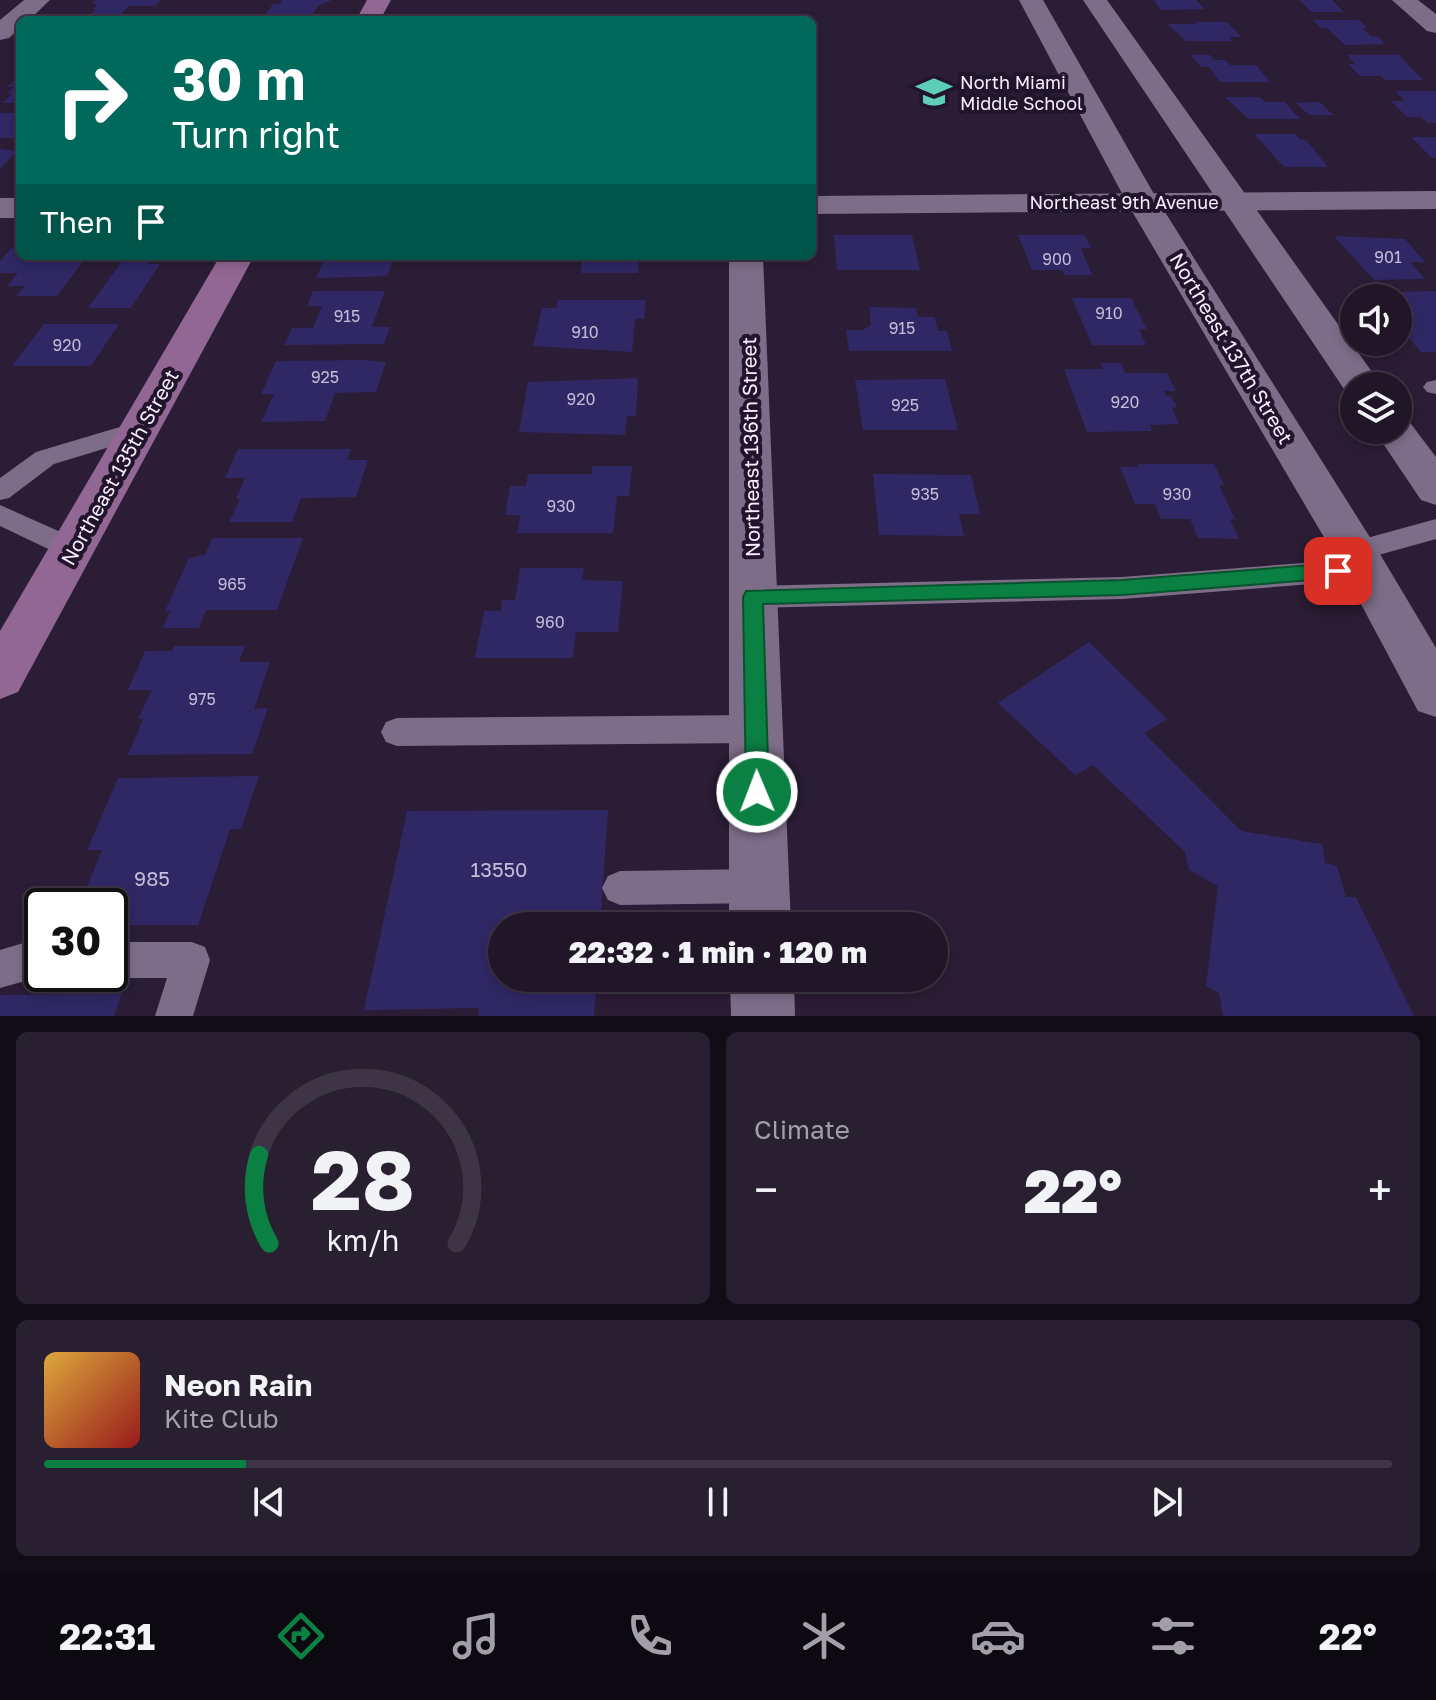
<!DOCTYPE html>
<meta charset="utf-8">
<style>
body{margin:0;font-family:"Golos Text",sans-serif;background:#281f30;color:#f1f3f6;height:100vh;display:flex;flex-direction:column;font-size:30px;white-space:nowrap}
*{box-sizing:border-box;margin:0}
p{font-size:26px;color:#a29fa8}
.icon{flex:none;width:44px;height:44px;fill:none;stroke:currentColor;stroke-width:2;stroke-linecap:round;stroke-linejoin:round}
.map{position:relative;height:1016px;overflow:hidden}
.drawer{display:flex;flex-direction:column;gap:16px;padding:16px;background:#120c16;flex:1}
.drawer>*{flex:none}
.banner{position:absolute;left:16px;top:16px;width:800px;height:244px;border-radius:12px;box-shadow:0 4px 12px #0003,0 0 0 2px #3d3545;background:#00695c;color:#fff;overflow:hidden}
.controls{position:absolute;left:1340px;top:284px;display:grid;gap:16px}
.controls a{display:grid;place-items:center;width:72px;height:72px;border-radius:50%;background:#201628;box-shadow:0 4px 12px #0003,0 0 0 2px #3d3545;font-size:40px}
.speed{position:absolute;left:24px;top:888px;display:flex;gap:16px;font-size:40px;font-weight:700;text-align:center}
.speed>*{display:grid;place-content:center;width:104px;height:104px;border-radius:50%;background:#201628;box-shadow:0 4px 12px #0003,0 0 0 2px #3d3545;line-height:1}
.speed .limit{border:4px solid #111;border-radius:12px;background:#fff;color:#111}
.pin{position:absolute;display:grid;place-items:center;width:68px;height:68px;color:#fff;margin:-34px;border-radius:16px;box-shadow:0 4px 12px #0006}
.me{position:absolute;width:88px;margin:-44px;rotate:359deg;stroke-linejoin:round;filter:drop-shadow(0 0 6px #0008)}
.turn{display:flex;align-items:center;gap:28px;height:168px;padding:0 24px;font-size:36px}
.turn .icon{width:104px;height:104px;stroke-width:2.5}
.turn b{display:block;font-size:56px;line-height:68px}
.then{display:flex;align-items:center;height:76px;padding:0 24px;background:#0003;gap:16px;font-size:30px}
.big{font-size:60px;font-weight:800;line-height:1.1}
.drawer .widget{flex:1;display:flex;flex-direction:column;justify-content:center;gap:12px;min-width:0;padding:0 28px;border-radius:12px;background:#281f30}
.drawer .dial{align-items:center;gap:0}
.dial svg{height:208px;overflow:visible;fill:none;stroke:#3d3545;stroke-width:7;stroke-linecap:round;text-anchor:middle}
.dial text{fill:#f1f3f6;stroke:none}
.song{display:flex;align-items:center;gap:24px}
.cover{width:96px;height:96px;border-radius:12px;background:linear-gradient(135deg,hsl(40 70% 55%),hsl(0 70% 35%))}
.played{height:8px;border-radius:4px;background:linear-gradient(90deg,#0b8043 15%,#3d3545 15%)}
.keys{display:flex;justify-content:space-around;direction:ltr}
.heat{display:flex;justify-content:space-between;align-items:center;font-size:44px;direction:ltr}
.drawer .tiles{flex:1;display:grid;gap:16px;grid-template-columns:1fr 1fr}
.widget:last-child{grid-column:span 2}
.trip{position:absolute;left:488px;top:912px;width:460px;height:80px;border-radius:40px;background:#201628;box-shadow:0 4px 12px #0003,0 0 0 2px #3d3545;font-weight:800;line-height:80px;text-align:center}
.dock{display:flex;height:128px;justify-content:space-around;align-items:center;background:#0d0910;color:#a29fa8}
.dock .icon{width:56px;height:56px}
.dock .active{color:#0b8043}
.dock b{font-size:36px;color:#f1f3f6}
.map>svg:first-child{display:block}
.building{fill:#2f2864}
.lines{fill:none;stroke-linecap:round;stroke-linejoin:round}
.service{fill:#7d6d89;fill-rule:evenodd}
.minor{fill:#7d6d89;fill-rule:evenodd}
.tertiary{fill:#7d6d89;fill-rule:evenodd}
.secondary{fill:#926793;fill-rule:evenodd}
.route{fill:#0b8043;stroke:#07532c;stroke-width:2}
.labels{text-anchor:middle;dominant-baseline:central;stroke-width:8;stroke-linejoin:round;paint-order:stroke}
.number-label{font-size:16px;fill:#c6bcd8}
.far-poi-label{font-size:18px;fill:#f8eeff;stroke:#21142b;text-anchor:start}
.far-street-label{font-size:18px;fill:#f8eeff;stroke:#21142b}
.street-label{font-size:20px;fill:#f8eeff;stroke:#21142b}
.near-number-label{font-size:20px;fill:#c6bcd8}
</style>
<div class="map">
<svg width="1436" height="1016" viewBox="0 0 1436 1016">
<rect width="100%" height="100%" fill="#2b1d35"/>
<path class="building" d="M 96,0 L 161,0 L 155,6 L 129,6 L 120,16 L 89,16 L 96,9 L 93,9 L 98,4 L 91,4 Z
M 282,0 L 332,0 L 318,6 L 311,16 L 264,16 L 273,4 L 279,4 Z
M 1154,0 L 1196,0 L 1205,9 L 1161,10 Z
M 1299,0 L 1332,0 L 1344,12 L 1312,12 Z
M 1313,20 L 1359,20 L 1368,28 L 1362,28 L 1371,36 L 1377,36 L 1386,44 L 1345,45 L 1327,28 L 1321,28 Z
M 1195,22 L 1227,22 L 1241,37 L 1229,37 L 1233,41 L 1186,41 L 1167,24 L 1197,24 Z
M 1191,55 L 1210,55 L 1213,60 L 1225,60 L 1230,65 L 1256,65 L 1270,82 L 1220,82 L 1209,67 L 1201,67 Z
M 1347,55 L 1399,55 L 1423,80 L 1385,80 L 1381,76 L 1360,76 L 1348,64 L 1355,64 Z
M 15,80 L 20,80 L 20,103 L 2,103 L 12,94 L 7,94 L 14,87 L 7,87 Z
M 1395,91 L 1436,91 L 1436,123 L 1428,123 L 1421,117 L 1407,117 L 1391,101 L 1405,101 Z
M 1225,97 L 1260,97 L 1265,102 L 1285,102 L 1300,119 L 1249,119 Z
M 1320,102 L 1333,115 L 1309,115 L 1296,103 Z
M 0,113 L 20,113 L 20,138 L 0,138 Z
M 1254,134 L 1295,134 L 1301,140 L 1306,140 L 1328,167 L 1284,167 Z
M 1411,137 L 1436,137 L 1436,158 L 1432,158 Z
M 0,149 L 17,151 L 0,169 Z
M 834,235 L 912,235 L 920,270 L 837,270 Z
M 1018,235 L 1084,235 L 1091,248 L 1081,248 L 1092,275 L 1064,275 L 1063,270 L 1032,270 Z
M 1334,236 L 1405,239 L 1425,262 L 1410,262 L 1425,279 L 1374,280 Z
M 11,248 L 20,248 L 20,256 L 28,258 L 87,256 L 57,296 L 16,296 L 25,286 L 7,286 L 18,273 L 0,273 L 0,261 Z
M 126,256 L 152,256 L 147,264 L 160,264 L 131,308 L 88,308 Z
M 326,256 L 395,256 L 387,276 L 316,278 Z
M 566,256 L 639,256 L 638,273 L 581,273 L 582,262 L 565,262 Z
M 313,291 L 385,291 L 372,327 L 390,327 L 384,344 L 284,345 L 292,328 L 313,328 L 322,306 L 307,306 Z
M 1436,291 L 1436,352 L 1421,352 L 1398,325 L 1398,301 L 1401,301 L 1394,292 Z
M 1072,298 L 1131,298 L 1147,329 L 1139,329 L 1146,345 L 1092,345 Z
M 558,300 L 646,300 L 644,319 L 635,319 L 632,352 L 533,346 L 542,308 L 556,308 Z
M 869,307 L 916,308 L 918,317 L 935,317 L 938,331 L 947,331 L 952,351 L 849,351 L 846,330 L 863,330 L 871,325 Z
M 44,324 L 119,324 L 91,366 L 12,366 Z
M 366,360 L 386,362 L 376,392 L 335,393 L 325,421 L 261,422 L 274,394 L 261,394 L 276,361 Z
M 1100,363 L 1121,363 L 1125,373 L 1167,373 L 1176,391 L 1164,391 L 1166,396 L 1171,396 L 1177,407 L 1172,408 L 1179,424 L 1150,425 L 1152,431 L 1087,432 L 1064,369 L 1103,369 Z
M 638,378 L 636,416 L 627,416 L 625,435 L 519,432 L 528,382 Z
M 945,379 L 958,430 L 863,430 L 855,380 Z
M 238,449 L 351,449 L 347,460 L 368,460 L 356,497 L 301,498 L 292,522 L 229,522 L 240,499 L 236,499 L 245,478 L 225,478 Z
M 1138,464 L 1214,464 L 1224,485 L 1219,485 L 1235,519 L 1230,519 L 1239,539 L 1198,538 L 1190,519 L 1161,519 L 1155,504 L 1135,504 L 1120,467 L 1139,467 Z
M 592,466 L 632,466 L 629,496 L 617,496 L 613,533 L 517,533 L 520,515 L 505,515 L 510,486 L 526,486 L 528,474 L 591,474 Z
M 873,474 L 971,475 L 980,514 L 959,514 L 964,536 L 879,535 Z
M 212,538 L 303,538 L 277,610 L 206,610 L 199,628 L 163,628 L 170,611 L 165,611 L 189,558 L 205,555 Z
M 520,568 L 584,568 L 582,580 L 623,581 L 618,632 L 576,632 L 573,658 L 475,658 L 484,611 L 501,611 L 502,600 L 515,600 Z
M 1089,642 L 1167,719 L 1144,733 L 1241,831 L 1322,844 L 1325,863 L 1337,866 L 1346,897 L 1356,897 L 1414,1016 L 1223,1016 L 1219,993 L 1206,986 L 1218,886 L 1189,870 L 1185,852 L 1093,765 L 1075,775 L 998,703 Z
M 174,646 L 245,646 L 239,662 L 270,662 L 254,709 L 268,708 L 252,754 L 128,755 L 143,719 L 138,719 L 152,690 L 128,690 L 145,651 L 172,651 Z
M 259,776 L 241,829 L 230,829 L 198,925 L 110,925 L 110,906 L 79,906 L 102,850 L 87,850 L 118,778 Z
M 608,810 L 600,926 L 502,926 L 502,978 L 597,978 L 594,1016 L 478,1016 L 479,1008 L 364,1010 L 407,811 Z
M 122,994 L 114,1016 L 0,1016 L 0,995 Z"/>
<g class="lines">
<path class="service" d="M 1436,380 L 1436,394 L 1427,392 L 1423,387 L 1427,382 Z
M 140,421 L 149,423 L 152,429 L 149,435 L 54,464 L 9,498 L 0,500 L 0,478 L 36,452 Z
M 0,505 L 83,542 L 86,549 L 83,556 L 73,559 L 63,556 L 0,526 Z
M 1436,519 L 1436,539 L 1364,559 L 1348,579 L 1338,582 L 1122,599 L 753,608 L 743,605 L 739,597 L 743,589 L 753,586 L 1122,577 L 1330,561 L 1345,544 Z
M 756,715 L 767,719 L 772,729 L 767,739 L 756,743 L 397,746 L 386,742 L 381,732 L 386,722 L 397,718 Z
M 759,869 L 771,874 L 777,886 L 771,898 L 759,903 L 620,905 L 608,900 L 602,888 L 608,876 L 620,871 Z
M 30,941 L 42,941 L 42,974 L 50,974 L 0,988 L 0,950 Z
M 110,942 L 192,942 L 205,947 L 210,960 L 193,1016 L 155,1016 L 167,978 L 110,978 L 99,974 L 110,974 Z"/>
<path class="minor" d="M 24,0 L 50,0 L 29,20 L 20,20 L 20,28 L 9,38 L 0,40 L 0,20 Z
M 1392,0 L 1418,0 L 1436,14 L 1436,33 L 1427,31 Z
M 1436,191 L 1436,209 L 812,214 L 812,196 Z
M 0,198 L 20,198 L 20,218 L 0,218 Z
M 729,256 L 763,256 L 791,926 L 729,926 Z
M 730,978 L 794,978 L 795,1016 L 731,1016 Z"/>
<path class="tertiary" d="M 1019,0 L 1043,0 L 1158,201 L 1371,539 L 1436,648 L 1436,717 L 1418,711 L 1338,561 L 1126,201 Z
M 1083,0 L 1107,0 L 1382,386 L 1354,386 L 1354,397 L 1348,395 Z
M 1398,417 L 1408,420 L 1436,457 L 1436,505 L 1421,500 L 1374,430 L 1398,430 Z"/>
<path class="secondary" d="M 367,0 L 391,0 L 380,20 L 356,20 Z
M 220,256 L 254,256 L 18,692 L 0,699 L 0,631 Z"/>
</g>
<path class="route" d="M 1338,563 L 1345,566 L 1348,571 L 1345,576 L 1338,578 L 1122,595 L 763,604 L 769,792 L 765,800 L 757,803 L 749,800 L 746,792 L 743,597 L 746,591 L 1122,580 Z"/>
<defs>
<g id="school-bare" transform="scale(2.76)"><path d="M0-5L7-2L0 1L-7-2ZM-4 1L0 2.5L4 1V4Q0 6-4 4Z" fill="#5dceb9" stroke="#21142b" stroke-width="2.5" paint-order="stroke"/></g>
</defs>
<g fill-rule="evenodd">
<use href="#school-bare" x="934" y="92"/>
</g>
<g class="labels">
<g class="number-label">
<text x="1388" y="257">901</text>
<text x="1057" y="259">900</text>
<text x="1109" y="313">910</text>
<text x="347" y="316">915</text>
<text x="902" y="328">915</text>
<text x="585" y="332">910</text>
<text x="67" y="345">920</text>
<text x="325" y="377">925</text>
<text x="581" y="399">920</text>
<text x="1125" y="402">920</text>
<text x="905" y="405">925</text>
<text x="925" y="494">935</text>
<text x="1177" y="494">930</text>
<text x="561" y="506">930</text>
<text x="232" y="584">965</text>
<text x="550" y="622">960</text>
<text x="202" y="699">975</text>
</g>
<g class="far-poi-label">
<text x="960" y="82">North Miami<tspan x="960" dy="21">Middle School</tspan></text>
</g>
<g class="far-street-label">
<text x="1124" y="202">Northeast 9th Avenue</text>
</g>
<g class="street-label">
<text transform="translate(1232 348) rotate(59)">Northeast 137th Street</text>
<text transform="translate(750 447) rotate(-91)">Northeast 136th Street</text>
<text transform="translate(119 467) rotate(-61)">Northeast 135th Street</text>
</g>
<g class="near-number-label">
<text x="499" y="869">13550</text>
<text x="152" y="878">985</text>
</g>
</g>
</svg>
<div class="controls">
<a><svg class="icon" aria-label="sound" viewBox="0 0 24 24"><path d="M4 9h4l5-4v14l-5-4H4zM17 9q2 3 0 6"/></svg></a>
<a><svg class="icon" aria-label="layers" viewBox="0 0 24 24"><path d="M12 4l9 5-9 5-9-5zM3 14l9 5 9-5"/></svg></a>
</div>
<div class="speed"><div class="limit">30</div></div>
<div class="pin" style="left:1338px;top:571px;background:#d93025"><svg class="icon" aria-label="arrive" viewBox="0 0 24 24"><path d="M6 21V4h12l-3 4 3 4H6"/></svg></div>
<svg class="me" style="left:757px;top:792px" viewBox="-20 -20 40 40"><circle r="17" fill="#0b8043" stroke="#fff" stroke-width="3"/><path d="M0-11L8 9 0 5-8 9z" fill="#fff"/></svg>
<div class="trip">22:32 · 1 min · 120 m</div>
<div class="banner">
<div class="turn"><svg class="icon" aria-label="right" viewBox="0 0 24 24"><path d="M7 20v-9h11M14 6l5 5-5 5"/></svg><div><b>30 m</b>Turn right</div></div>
<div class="then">Then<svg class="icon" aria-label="arrive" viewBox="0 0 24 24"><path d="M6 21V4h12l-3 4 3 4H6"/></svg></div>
</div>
</div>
<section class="drawer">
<div class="tiles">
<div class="widget dial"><svg viewBox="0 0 100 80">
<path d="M14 69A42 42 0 1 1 86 69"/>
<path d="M14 69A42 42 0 0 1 10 35" stroke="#0b8043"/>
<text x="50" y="56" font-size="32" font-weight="700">28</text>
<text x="50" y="72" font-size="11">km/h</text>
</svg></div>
<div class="widget"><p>Climate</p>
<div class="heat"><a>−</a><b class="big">22°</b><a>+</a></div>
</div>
<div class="widget">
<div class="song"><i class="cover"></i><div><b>Neon Rain</b><p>Kite Club</p></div></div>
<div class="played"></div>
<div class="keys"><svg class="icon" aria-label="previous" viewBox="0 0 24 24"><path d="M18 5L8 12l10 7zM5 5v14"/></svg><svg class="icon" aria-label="pause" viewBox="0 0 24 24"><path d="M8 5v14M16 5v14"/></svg><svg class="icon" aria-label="next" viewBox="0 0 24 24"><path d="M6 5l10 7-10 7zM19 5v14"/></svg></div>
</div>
</div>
</section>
<nav class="dock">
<b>22:31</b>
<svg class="icon active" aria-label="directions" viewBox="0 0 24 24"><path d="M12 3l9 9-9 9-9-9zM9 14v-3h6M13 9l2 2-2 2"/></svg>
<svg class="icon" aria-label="music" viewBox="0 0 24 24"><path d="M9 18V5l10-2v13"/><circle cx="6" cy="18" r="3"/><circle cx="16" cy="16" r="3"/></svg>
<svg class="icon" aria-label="phone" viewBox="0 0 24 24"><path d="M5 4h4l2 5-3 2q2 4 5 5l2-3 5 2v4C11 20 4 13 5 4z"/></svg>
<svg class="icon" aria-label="climate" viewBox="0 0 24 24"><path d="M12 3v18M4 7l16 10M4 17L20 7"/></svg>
<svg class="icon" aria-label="car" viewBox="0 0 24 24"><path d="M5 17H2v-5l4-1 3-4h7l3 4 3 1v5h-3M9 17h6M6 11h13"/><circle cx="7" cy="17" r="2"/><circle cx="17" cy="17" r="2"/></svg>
<svg class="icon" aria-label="filters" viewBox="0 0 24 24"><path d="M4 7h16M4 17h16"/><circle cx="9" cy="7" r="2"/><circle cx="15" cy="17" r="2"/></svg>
<b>22°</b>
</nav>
